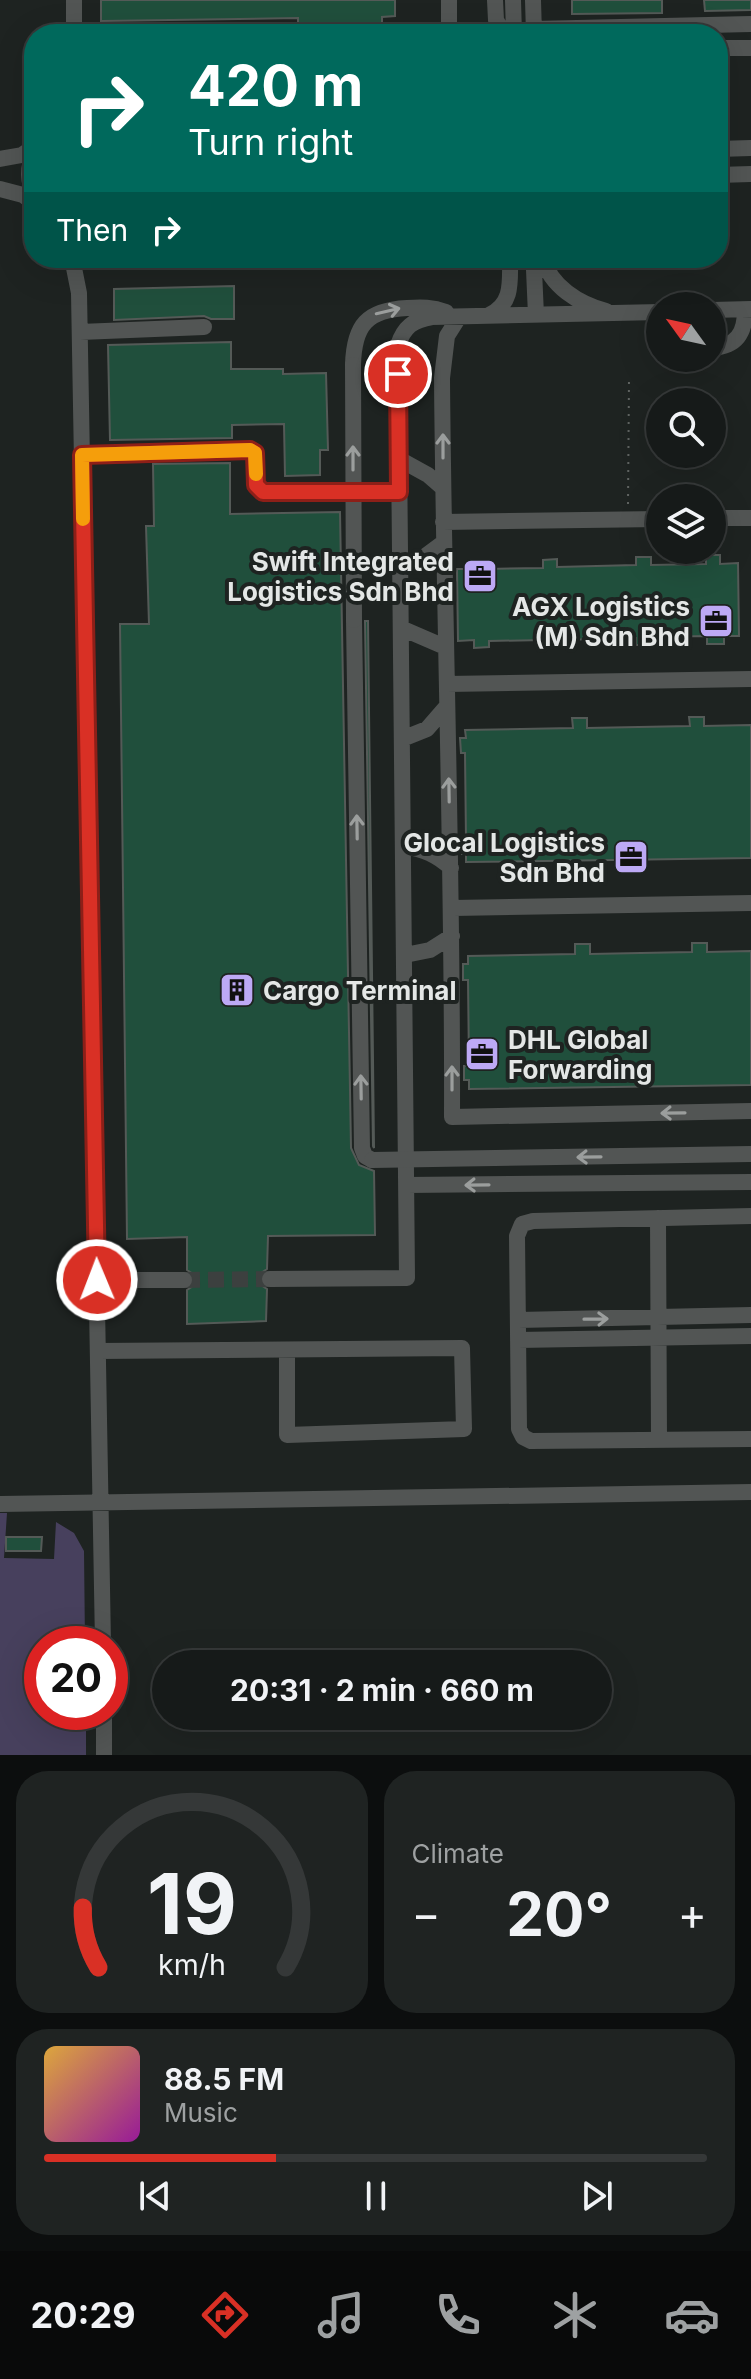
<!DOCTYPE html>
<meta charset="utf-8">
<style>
body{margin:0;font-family:Inter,sans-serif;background:#1f2322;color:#f1f3f6;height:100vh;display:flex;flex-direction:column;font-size:30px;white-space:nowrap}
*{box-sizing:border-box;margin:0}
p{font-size:26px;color:#9ea1a2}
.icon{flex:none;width:44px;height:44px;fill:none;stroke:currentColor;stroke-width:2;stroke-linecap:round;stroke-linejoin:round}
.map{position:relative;height:1755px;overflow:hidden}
.sheet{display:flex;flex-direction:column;gap:16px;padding:16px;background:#0c0e0e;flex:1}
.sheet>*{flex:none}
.top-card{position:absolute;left:24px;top:24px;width:704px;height:244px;border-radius:32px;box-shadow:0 8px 32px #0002,0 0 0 2px #353838;background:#00695c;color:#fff;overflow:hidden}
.needle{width:52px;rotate:303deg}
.tools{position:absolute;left:646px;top:292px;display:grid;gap:16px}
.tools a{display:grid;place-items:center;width:80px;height:80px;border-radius:50%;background:#161a19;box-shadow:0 8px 32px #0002,0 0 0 2px #353838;font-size:40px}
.speed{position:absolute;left:24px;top:1626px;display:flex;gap:16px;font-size:40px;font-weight:700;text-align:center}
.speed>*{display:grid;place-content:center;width:104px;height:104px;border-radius:50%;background:#161a19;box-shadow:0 8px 32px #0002,0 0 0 2px #353838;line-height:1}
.speed .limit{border:12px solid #d22;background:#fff;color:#111}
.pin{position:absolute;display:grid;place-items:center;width:68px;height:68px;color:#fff;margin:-34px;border:4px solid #fff;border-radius:50%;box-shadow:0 2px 8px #0007}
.me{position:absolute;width:88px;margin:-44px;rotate:359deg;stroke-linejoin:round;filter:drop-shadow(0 0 6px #0008)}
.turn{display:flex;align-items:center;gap:28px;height:168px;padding:0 32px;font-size:36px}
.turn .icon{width:104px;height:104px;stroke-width:2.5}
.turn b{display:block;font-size:56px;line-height:68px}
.then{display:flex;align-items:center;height:76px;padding:0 32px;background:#0003;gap:16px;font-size:30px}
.big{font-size:60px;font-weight:700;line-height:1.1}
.sheet .tile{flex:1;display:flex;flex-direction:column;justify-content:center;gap:12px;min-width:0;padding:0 28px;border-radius:32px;background:#1f2322}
.sheet .dial{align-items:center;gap:0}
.dial svg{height:208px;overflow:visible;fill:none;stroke:#353838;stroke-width:7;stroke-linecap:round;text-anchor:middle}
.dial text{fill:#f1f3f6;stroke:none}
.song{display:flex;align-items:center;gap:24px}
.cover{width:96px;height:96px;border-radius:12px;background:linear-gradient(135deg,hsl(40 70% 55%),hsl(300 70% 35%))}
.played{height:8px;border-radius:4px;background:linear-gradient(90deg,#d93025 35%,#353838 35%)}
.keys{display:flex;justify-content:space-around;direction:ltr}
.heat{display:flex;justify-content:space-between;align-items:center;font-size:44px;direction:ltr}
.sheet .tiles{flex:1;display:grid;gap:16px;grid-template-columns:1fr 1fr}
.tile:last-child{grid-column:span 2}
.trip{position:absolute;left:152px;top:1650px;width:460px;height:80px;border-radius:40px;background:#161a19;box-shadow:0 8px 32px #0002,0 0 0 2px #353838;font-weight:700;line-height:80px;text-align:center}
.tabs{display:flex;height:128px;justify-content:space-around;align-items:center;background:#090a0a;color:#9ea1a2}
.tabs .icon{width:56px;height:56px}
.tabs .on{color:#d93025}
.tabs b{font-size:36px;color:#f1f3f6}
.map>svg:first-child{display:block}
.green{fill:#47405d}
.building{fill:#204f3c;stroke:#545a57;stroke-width:2}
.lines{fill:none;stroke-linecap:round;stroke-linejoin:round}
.minor-tunnel{stroke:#3c403f;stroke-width:16;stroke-dasharray:16 8;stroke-linecap:butt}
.path{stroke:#5f6361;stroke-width:2;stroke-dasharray:2 6;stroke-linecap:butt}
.minor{stroke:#525554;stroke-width:16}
.minor-bridge{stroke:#525554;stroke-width:16}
.oneway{stroke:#9b9e9d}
.route-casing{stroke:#8d1f18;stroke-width:20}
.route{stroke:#d93025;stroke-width:14}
.slow{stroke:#f59e0b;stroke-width:14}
.labels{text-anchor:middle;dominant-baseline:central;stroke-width:8;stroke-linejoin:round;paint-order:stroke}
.poi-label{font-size:26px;font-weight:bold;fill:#e4e7e6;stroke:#1e2321;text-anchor:end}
</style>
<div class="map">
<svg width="751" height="1755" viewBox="0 0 751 1755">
<rect width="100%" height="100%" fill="#1e2321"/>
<path class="green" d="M 0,1513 L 7,1513 L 4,1558 L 54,1559 L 56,1522 L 74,1533 L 84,1551 L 85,1644 L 42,1644 L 42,1712 L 86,1712 L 86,1755 L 0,1755 Z"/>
<path class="building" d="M 101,0 L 395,0 L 395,16 L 382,17 L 382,34 L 298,34 L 298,18 L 101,21 Z
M 572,0 L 662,0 L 662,13 L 572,14 Z
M 704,0 L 751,0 L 751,10 L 705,11 Z
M 234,286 L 234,319 L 211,319 L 204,316 L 114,320 L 114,289 Z
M 231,342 L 231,369 L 283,369 L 283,374 L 326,373 L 328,450 L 320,450 L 320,475 L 285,476 L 284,424 L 232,425 L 232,438 L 110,440 L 108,345 Z
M 230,463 L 230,514 L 340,512 L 351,1148 L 359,1165 L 374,1171 L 375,1235 L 268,1236 L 267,1269 L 261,1273 L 259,1278 L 261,1285 L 267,1289 L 266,1321 L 187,1324 L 187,1290 L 193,1286 L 195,1281 L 193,1274 L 187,1270 L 187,1237 L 127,1239 L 120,624 L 149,624 L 146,526 L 154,526 L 153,464 Z
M 706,555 L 720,555 L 720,564 L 738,563 L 739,636 L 724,636 L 724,644 L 707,644 L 707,636 L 653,637 L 653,645 L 636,645 L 636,638 L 559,640 L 559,646 L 543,647 L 543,640 L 489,641 L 489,647 L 474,648 L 474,640 L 458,641 L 457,569 L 473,569 L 473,561 L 486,561 L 486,569 L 543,568 L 543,560 L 557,559 L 557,567 L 636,565 L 636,557 L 651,557 L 651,565 L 706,564 Z
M 365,621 L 368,621 L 374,1148 L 373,1146 Z
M 689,717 L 704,717 L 704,726 L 751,725 L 751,858 L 466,862 L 466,854 L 462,854 L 462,840 L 466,840 L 465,753 L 461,753 L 460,738 L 466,738 L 465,730 L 573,728 L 572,718 L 587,718 L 587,728 L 690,726 Z
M 692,943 L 707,943 L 707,952 L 751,951 L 751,1085 L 469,1089 L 469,1080 L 464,1080 L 464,1066 L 469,1066 L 468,980 L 463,980 L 463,964 L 468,964 L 468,956 L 575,954 L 575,944 L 590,944 L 590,954 L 692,952 Z
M 6,1537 L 42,1537 L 41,1551 L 6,1551 Z"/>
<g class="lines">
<path class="minor-tunnel" d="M 184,1280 L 270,1279"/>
<path class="path" d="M 628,504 L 629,378"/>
<path class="minor" d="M 74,0 L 74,34
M 449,0 L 449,34
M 495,0 L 496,20 L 504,34
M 513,0 L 514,34
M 533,0 L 534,34
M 525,34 L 533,29 L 751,24
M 718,48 L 751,48
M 718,149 L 751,148
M 34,152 C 27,168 28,181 34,197
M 0,159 L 22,155 L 34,147
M 718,175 L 751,174
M 0,189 L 23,195 L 34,203
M 72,258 L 79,293 L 103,1644
M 543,258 C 550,286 579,304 606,311
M 712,310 L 751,309
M 489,315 C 513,304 510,282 510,258
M 536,315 L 534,270 L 538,258
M 459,317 L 447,336 L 442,378 C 444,624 453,870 452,1117 L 751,1111
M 80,332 L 204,327
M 712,348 C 737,346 745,333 745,310
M 353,365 C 354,325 367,310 407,308 C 422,307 432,307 446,312
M 82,455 L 250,450 L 255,453 L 256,485 L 263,492 L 399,492
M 399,459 L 428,475 L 443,488
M 712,518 L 751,518
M 443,522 L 660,519
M 400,568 L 416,563 L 443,543
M 354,620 L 362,1148 L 365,1156 L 372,1160
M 401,628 L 445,647
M 447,684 L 751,679
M 402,739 L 427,729 L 447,706
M 404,846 C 423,849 437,855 451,868
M 453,908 L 751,903
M 405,955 L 430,950 L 452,936
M 406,1185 L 751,1182
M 751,1216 L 533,1221 L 522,1224 L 517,1236 L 519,1429 L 523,1437 L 531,1441 L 751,1439
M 658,1218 L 659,1440
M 270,1279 L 407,1278 L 398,345 C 404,327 413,320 432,317 L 660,312
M 97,1280 L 184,1280
M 518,1320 L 751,1315
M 518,1340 L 751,1336
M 98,1351 L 462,1348 L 464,1429 L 287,1435 L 287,1350
M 0,1504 L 751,1492
M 104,1712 L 104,1755"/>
<path class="minor-bridge" d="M 353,365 L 354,620
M 372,1160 L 751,1154"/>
</g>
<defs><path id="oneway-shaft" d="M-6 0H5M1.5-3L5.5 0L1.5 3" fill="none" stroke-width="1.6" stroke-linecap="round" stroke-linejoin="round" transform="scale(2)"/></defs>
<g class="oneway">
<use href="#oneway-shaft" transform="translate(388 311) rotate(-13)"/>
<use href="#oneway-shaft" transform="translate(443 446) rotate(-90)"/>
<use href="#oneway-shaft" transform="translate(353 458) rotate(-90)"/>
<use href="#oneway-shaft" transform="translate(449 790) rotate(-91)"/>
<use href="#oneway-shaft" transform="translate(357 827) rotate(-91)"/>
<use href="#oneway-shaft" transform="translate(452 1078) rotate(-90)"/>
<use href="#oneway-shaft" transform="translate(361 1087) rotate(-91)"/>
<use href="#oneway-shaft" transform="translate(673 1113) rotate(179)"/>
<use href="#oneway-shaft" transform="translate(589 1157) rotate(179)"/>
<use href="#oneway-shaft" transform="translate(477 1185) rotate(179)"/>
<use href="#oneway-shaft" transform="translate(596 1319) rotate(-1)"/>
</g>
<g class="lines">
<g class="route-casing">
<path id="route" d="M 97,1280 L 82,455 L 250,450 L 255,453 L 256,485 L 263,492 L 399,492 L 398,374"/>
</g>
<use href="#route" class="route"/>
<path class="slow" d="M 83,519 L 82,455 L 250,450 L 255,453 L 256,474"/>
</g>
<defs>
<g id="office-square" transform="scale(1.8)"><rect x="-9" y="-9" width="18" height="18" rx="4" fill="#bda9f5" stroke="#1e2321"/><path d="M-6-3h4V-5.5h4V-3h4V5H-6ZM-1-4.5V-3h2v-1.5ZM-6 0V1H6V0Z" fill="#111"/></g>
<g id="building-square" transform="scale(1.8)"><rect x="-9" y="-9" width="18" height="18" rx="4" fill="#bda9f5" stroke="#1e2321"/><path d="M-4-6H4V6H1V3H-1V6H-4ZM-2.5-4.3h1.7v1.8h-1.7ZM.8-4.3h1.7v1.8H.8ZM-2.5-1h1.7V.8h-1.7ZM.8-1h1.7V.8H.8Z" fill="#111"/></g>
</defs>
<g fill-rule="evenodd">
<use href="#office-square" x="480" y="576"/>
<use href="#office-square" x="716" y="621"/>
<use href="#office-square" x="631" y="857"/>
<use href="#building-square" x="237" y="990"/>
<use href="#office-square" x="482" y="1054"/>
</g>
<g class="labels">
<g class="poi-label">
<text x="454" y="561">Swift Integrated<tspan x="454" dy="30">Logistics Sdn Bhd</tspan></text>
<text x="690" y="606">AGX Logistics<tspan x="690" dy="30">(M) Sdn Bhd</tspan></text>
<text x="605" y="842">Glocal Logistics<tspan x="605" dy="30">Sdn Bhd</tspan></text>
<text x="263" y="990" text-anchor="start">Cargo Terminal</text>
<text x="508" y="1039" text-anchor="start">DHL Global<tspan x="508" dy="30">Forwarding</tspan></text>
</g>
</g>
</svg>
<div class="tools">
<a><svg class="needle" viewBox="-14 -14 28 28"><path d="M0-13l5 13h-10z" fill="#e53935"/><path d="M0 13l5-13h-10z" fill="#9ea1a2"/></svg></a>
<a><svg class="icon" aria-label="search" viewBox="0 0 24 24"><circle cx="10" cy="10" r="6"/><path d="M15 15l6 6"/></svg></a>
<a><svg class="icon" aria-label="layers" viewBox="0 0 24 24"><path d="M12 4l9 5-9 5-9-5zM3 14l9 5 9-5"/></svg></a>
</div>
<div class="speed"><div class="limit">20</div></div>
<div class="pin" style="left:398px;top:374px;background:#d93025"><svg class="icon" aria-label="arrive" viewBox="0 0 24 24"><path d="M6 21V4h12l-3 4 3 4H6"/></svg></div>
<svg class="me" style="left:97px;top:1280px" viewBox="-20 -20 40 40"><circle r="17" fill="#d93025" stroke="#fff" stroke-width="3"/><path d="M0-11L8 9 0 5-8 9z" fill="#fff"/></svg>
<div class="trip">20:31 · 2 min · 660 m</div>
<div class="top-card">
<div class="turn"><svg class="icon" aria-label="right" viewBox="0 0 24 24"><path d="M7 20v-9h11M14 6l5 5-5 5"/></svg><div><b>420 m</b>Turn right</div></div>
<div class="then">Then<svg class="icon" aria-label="right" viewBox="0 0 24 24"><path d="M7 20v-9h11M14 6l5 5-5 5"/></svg></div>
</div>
</div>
<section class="sheet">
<div class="tiles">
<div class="tile dial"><svg viewBox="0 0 100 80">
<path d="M14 69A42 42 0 1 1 86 69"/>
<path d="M14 69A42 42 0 0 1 8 46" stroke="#d93025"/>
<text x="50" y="56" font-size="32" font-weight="700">19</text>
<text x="50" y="72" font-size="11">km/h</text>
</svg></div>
<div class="tile"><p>Climate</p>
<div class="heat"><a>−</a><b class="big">20°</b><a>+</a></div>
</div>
<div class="tile">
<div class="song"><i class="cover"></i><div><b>88.5 FM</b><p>Music</p></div></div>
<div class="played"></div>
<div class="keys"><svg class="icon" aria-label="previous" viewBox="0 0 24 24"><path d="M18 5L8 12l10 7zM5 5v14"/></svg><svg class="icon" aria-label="pause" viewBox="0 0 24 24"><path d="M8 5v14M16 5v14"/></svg><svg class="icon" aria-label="next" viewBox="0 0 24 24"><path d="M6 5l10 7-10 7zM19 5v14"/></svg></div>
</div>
</div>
</section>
<nav class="tabs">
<b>20:29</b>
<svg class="icon on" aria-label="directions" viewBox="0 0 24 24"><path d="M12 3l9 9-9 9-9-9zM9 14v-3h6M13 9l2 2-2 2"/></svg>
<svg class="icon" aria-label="music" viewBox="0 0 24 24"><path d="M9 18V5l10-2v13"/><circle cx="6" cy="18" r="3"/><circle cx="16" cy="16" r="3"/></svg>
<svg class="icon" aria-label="phone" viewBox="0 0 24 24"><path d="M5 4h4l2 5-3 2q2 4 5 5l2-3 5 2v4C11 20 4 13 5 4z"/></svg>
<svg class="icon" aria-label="climate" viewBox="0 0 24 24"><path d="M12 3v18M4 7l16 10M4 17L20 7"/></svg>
<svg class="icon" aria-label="car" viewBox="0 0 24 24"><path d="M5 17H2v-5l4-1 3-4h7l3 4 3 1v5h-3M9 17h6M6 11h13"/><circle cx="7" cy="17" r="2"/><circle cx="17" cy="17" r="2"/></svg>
</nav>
